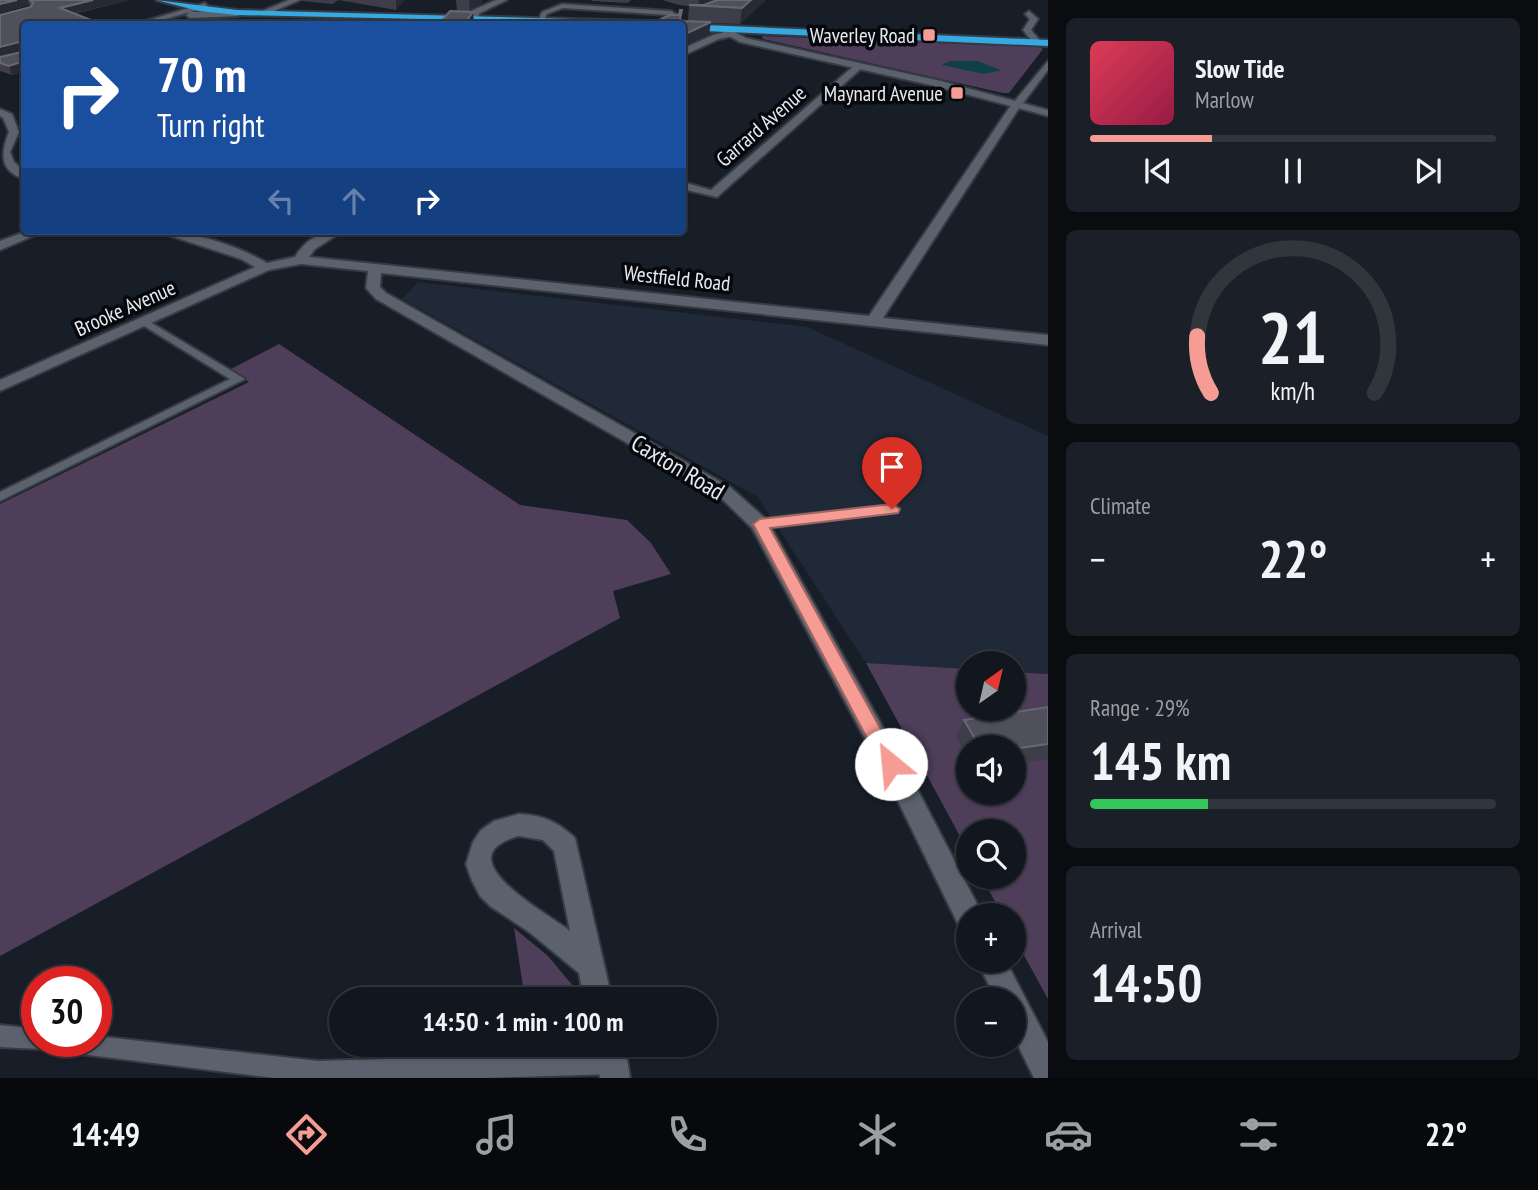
<!DOCTYPE html>
<meta charset="utf-8">
<style>
body{margin:0;font-family:"PT Sans Narrow",sans-serif;background:#1b1f27;color:#f1f3f6;height:100vh;display:flex;flex-direction:column;font-size:26px;white-space:nowrap}
*{box-sizing:border-box;margin:0}
p{font-size:23px;color:#9c9fa4}
.icon{flex:none;width:38px;height:38px;fill:none;stroke:currentColor;stroke-width:2;stroke-linecap:round;stroke-linejoin:round}
.map{position:relative;flex:1;overflow:hidden}
.panel{display:flex;flex-direction:column;gap:18px;padding:18px;background:#0a0c10;width:490px}
.panel>*{flex:none}
.banner{position:absolute;left:21px;top:21px;width:665px;height:214px;border-radius:7px;box-shadow:0 2px 5px #0004,0 0 0 2px #31353c;background:#1a4fa0;color:#fff;overflow:hidden}
.needle{width:46px;rotate:34deg}
.buttons{position:absolute;left:956px;top:651px;display:grid;gap:14px}
.buttons a{display:grid;place-items:center;width:70px;height:70px;border-radius:50%;background:#12161e;box-shadow:0 2px 5px #0004,0 0 0 2px #31353c;font-size:35px}
.speed{position:absolute;left:21px;top:966px;display:flex;gap:14px;font-size:35px;font-weight:700;text-align:center}
.speed>*{display:grid;place-content:center;width:91px;height:91px;border-radius:50%;background:#12161e;box-shadow:0 2px 5px #0004,0 0 0 2px #31353c;line-height:1}
.speed .limit{border:10px solid #d22;background:#fff;color:#111}
.pin{position:absolute;display:grid;place-items:center;width:60px;height:60px;color:#fff;margin:-72px -30px;border-radius:50% 50% 50% 0;rotate:-45deg;box-shadow:0 0 7px #0007}
.pin .icon{rotate:45deg}
.me{position:absolute;width:77px;margin:-38px;rotate:332deg;stroke-linejoin:round;filter:drop-shadow(0 0 5px #0008)}
.turn{display:flex;align-items:center;gap:24px;height:147px;padding:0 21px;font-size:32px}
.turn .icon{width:91px;height:91px;stroke-width:2.5}
.turn b{display:block;font-size:49px;line-height:60px}
.lanes{display:flex;align-items:center;height:66px;padding:0 21px;background:#0003;justify-content:center;gap:35px;direction:ltr}
.lanes .off{opacity:.35}
.big{font-size:52px;font-weight:600;line-height:1.1}
.panel .card{flex:1;display:flex;flex-direction:column;justify-content:center;gap:10px;min-width:0;padding:0 24px;border-radius:10px;background:#1b1f27}
.panel .dial{align-items:center;gap:0}
.dial svg{height:182px;overflow:visible;fill:none;stroke:#31353c;stroke-width:7;stroke-linecap:round;text-anchor:middle}
.dial text{fill:#f1f3f6;stroke:none}
.song{display:flex;align-items:center;gap:21px}
.cover{width:84px;height:84px;border-radius:10px;background:linear-gradient(135deg,hsl(350 70% 55%),hsl(340 70% 35%))}
.played{height:7px;border-radius:4px;background:linear-gradient(90deg,#f59c94 30%,#31353c 30%)}
.keys{display:flex;justify-content:space-around;direction:ltr}
.heat{display:flex;justify-content:space-between;align-items:center;font-size:38px;direction:ltr}
.charge{height:10px;border-radius:5px;background:linear-gradient(90deg,#34c759 29%,#31353c 0)}
.trip{position:absolute;left:329px;top:987px;width:388px;height:70px;border-radius:35px;background:#12161e;box-shadow:0 2px 5px #0004,0 0 0 2px #31353c;font-weight:600;line-height:70px;text-align:center}
.menu{display:flex;height:112px;justify-content:space-around;align-items:center;background:#07090c;color:#9c9fa4}
.menu .icon{width:49px;height:49px}
.menu .on{color:#f59c94}
.menu b{font-size:32px;color:#f1f3f6}
main{display:flex;flex:1;min-height:0}
.map>svg:first-child{display:block}
.built{fill:#202937}
.green{fill:#4e3e5a;fill-rule:evenodd}
.water{fill:#0d4048}
.lines{fill:none;stroke-linecap:round;stroke-linejoin:round}
.service-casing{stroke:#363a42;stroke-width:4}
.minor-casing{stroke:#363a42;stroke-width:4}
.secondary-casing{stroke:#363a42;stroke-width:4}
.trunk-casing{stroke:#363a42;stroke-width:4}
.service{fill:#5b626d;fill-rule:evenodd}
.minor{fill:#5b626d;fill-rule:evenodd}
.secondary{fill:#5b626d;fill-rule:evenodd}
.trunk{fill:#34a9e2;fill-rule:evenodd}
.wall{fill:#3e3e4a}
.shaded-wall{fill:#272935}
.building{fill:#50505c;stroke:#676873;stroke-width:2}
.route{fill:#f59c94;stroke:#9f6560;stroke-width:2}
.poi-dot{fill:#f59c94;stroke:#06080c;stroke-width:2.5}
.labels{text-anchor:middle;dominant-baseline:central;stroke-width:7;stroke-linejoin:round;paint-order:stroke}
.far-poi-label{font-size:21px;fill:#e6eaf1;stroke:#06080c;text-anchor:end}
.far-street-label{font-size:21px;fill:#e6eaf1;stroke:#06080c}
.street-label{font-size:24px;fill:#e6eaf1;stroke:#06080c}
</style>
<main>
<div class="map">
<svg width="1048" height="1078" viewBox="0 0 1048 1078">
<rect width="100%" height="100%" fill="#181e28"/>
<path class="built" d="M 418,282 L 807,327 L 1048,436 L 1048,674 L 1013,672 L 1013,663 L 968,663 L 968,669 L 866,663 L 758,497 L 402,299 Z"/>
<path class="green" d="M 762,36 L 1039,47 L 1043,49 L 1009,93 L 1003,93 L 763,39 Z
M 279,344 L 520,505 L 627,520 L 651,543 L 671,574 L 613,591 L 620,618 L 0,956 L 0,504 L 249,382 L 231,369 Z
M 866,663 L 968,669 L 968,709 L 1013,709 L 1013,672 L 1048,674 L 1048,999 L 1013,935 L 1013,915 L 1002,915 L 982,877 L 1013,877 L 1013,831 L 968,831 L 968,851 ZM 968,747 L 1013,747 L 1013,793 L 968,793 Z
M 514,928 L 548,956 L 578,992 L 581,999 L 525,999 Z"/>
<path class="water" d="M 950,61 L 977,61 L 1001,70 L 984,74 L 942,65 Z"/>
<g class="lines">
<g class="service-casing">
<path id="service" d="M 562,4 L 671,11 L 677,15 L 676,24 L 670,24 L 669,15 L 563,8 L 547,14 L 544,20 L 539,19 L 542,12 Z
M 145,319 L 245,379 L 0,501 L 0,492 L 230,379 L 141,324 L 141,320 Z
M 892,505 L 897,506 L 899,509 L 897,512 L 760,529 L 753,524 L 760,519 Z
M 0,1025 L 37,1029 L 37,1041 L 96,1041 L 96,1036 L 318,1061 L 615,1052 L 623,1055 L 626,1063 L 623,1071 L 615,1074 L 482,1078 L 274,1078 L 40,1049 L 0,1047 Z"/>
</g>
<g class="minor-casing">
<path id="minor" d="M 289,0 L 300,0 L 267,14 L 260,12 Z
M 496,0 L 507,0 L 480,13 L 477,19 L 471,19 L 473,10 Z
M 205,3 L 208,7 L 148,24 L 136,24 Z
M 236,11 L 239,16 L 190,18 L 186,15 L 190,12 Z
M 1029,11 L 1038,19 L 1031,30 L 1041,42 L 1040,44 L 1034,44 L 1023,30 L 1030,19 L 1025,14 Z
M 730,31 L 734,34 L 733,36 L 719,39 L 682,56 L 682,49 L 713,35 Z
M 1048,61 L 1048,70 L 1017,111 L 883,318 L 1048,335 L 1048,345 L 381,273 L 380,287 L 386,293 L 730,487 L 767,520 L 913,781 L 978,906 L 981,915 L 968,915 L 968,928 L 958,924 L 895,795 L 752,528 L 718,495 L 376,299 L 366,288 L 368,271 L 301,264 L 269,270 L 0,391 L 0,380 L 255,267 L 241,259 L 156,231 C 192,231 236,245 267,263 L 295,257 C 306,238 323,231 343,231 L 315,249 L 309,257 L 869,316 L 1009,108 Z
M 856,64 L 864,66 L 717,197 L 682,189 L 682,182 L 711,190 Z
M 0,109 L 12,114 L 19,132 L 10,152 L 14,162 L 24,171 L 24,179 C 0,171 0,154 9,132 L 3,118 L 0,116 Z
M 27,231 L 45,231 L 0,250 L 0,241 Z
M 519,814 C 543,815 558,822 575,838 L 612,999 L 584,999 L 579,973 L 529,932 L 490,906 L 480,896 L 472,881 L 466,864 L 473,842 L 481,830 L 494,821 ZM 519,836 L 543,840 L 554,851 L 570,931 C 549,914 441,857 519,836 Z
M 977,961 L 1006,961 L 1048,1042 L 1048,1078 L 1034,1078 L 1013,1035 L 1013,999 L 996,999 Z
M 595,1045 L 625,1045 L 630,1078 L 600,1078 Z"/>
</g>
<g class="secondary-casing">
<path id="secondary" d="M 723,26 L 746,38 L 941,81 L 1048,110 L 1048,116 L 939,87 L 740,42 L 720,31 Z"/>
</g>
<g class="trunk-casing">
<path id="trunk" d="M 156,0 L 237,10 L 647,21 L 651,24 L 237,15 L 199,11 Z
M 682,24 L 1048,40 L 1048,46 L 682,30 Z"/>
</g>
<use href="#service" class="service"/>
<use href="#minor" class="minor"/>
<use href="#secondary" class="secondary"/>
<use href="#trunk" class="trunk"/>
</g>
<path class="wall" d="M 0,0 L 129,0 L 74,14 L 101,24 L 24,24 L 24,71 L 12,75 L 0,71 L 0,57 L 22,51 L 0,56 L 0,15 L 31,7 L 29,5 L 0,13 Z
M 301,0 L 338,0 L 333,4 L 302,1 Z
M 338,0 L 404,0 L 396,10 Z
M 456,0 L 482,0 L 482,3 L 472,8 L 470,12 L 474,23 L 472,24 L 439,24 L 457,11 Z
M 592,0 L 631,0 L 628,3 L 592,1 Z
M 662,0 L 766,0 L 740,24 L 710,23 L 709,34 L 682,46 L 682,20 L 683,21 L 688,21 L 689,6 L 679,5 Z
M 1048,707 L 1048,759 L 1013,765 L 1013,747 L 968,747 L 968,758 L 956,737 L 964,720 Z"/>
<path class="shaded-wall" d="M 17,0 L 28,0 L 29,5 L 0,13 L 0,4 Z
M 93,0 L 129,0 L 62,16 L 60,8 Z
M 396,0 L 404,0 L 396,10 Z
M 469,0 L 482,0 L 482,3 L 472,8 L 470,14 Z
M 699,0 L 732,0 L 698,6 Z
M 751,0 L 766,0 L 740,24 L 742,8 Z
M 473,12 L 474,23 L 472,24 L 464,24 Z
M 711,22 L 709,34 L 682,46 L 683,35 Z
M 23,41 L 24,50 L 0,56 L 0,47 Z
M 24,61 L 24,71 L 12,75 L 9,66 Z"/>
<path class="building" d="M 0,0 L 17,0 L 0,4 Z
M 30,0 L 93,0 L 60,8 L 101,24 L 24,24 L 24,61 L 9,66 L 0,63 L 0,57 L 22,52 L 23,41 L 0,47 L 0,15 L 31,7 L 33,3 Z
M 717,0 L 751,0 L 742,8 L 689,5 L 704,5 Z
M 680,10 L 682,10 L 680,19 L 683,21 L 711,22 L 683,35 L 682,24 L 650,24 L 670,15 L 679,15 Z
M 450,11 L 473,12 L 464,24 L 439,24 Z
M 1048,707 L 1048,744 L 1013,749 L 1013,747 L 980,747 L 964,720 Z"/>
<path class="route" d="M 892,504 L 900,509 L 898,513 L 770,528 L 900,764 L 898,770 L 891,773 L 884,770 L 753,524 L 760,519 Z"/>
<g class="poi-dot">
<rect x="922" y="28" width="14" height="14" rx="3.5"/>
<rect x="950" y="86" width="14" height="14" rx="3.5"/>
</g>
<g class="labels">
<g class="far-poi-label">
<text x="915" y="35">Waverley Road</text>
<text x="943" y="93">Maynard Avenue</text>
</g>
<g class="far-street-label">
<text transform="translate(761 126) rotate(-41)">Garrard Avenue</text>
<text transform="translate(677 278) rotate(6)">Westfield Road</text>
<text transform="translate(125 308) rotate(-24)">Brooke Avenue</text>
</g>
<g class="street-label">
<text transform="translate(678 467) rotate(31)">Caxton Road</text>
</g>
</g>
</svg>
<div class="buttons">
<a><svg class="needle" viewBox="-14 -14 28 28"><path d="M0-13l5 13h-10z" fill="#e53935"/><path d="M0 13l5-13h-10z" fill="#9c9fa4"/></svg></a>
<a><svg class="icon" aria-label="sound" viewBox="0 0 24 24"><path d="M4 9h4l5-4v14l-5-4H4zM17 9q2 3 0 6"/></svg></a>
<a><svg class="icon" aria-label="search" viewBox="0 0 24 24"><circle cx="10" cy="10" r="6"/><path d="M15 15l6 6"/></svg></a>
<a>+</a>
<a>−</a>
</div>
<div class="speed"><div class="limit">30</div></div>
<div class="pin" style="left:892px;top:509px;background:#d93025"><svg class="icon" aria-label="arrive" viewBox="0 0 24 24"><path d="M6 21V4h12l-3 4 3 4H6"/></svg></div>
<svg class="me" style="left:891px;top:764px" viewBox="-20 -20 40 40"><circle r="19" fill="#fff"/><path d="M0-13L10 11 0 6-10 11z" fill="#f59c94"/></svg>
<div class="trip">14:50 · 1 min · 100 m</div>
<div class="banner">
<div class="turn"><svg class="icon" aria-label="right" viewBox="0 0 24 24"><path d="M7 20v-9h11M14 6l5 5-5 5"/></svg><div><b>70 m</b>Turn right</div></div>
<div class="lanes"><svg class="icon off" aria-label="left" viewBox="0 0 24 24"><path d="M17 20v-9H6M10 6l-5 5 5 5"/></svg><svg class="icon off" aria-label="ahead" viewBox="0 0 24 24"><path d="M12 20V5M6 11l6-6 6 6"/></svg><svg class="icon" aria-label="right" viewBox="0 0 24 24"><path d="M7 20v-9h11M14 6l5 5-5 5"/></svg></div>
</div>
</div>
<section class="panel">
<div class="card">
<div class="song"><i class="cover"></i><div><b>Slow Tide</b><p>Marlow</p></div></div>
<div class="played"></div>
<div class="keys"><svg class="icon" aria-label="previous" viewBox="0 0 24 24"><path d="M18 5L8 12l10 7zM5 5v14"/></svg><svg class="icon" aria-label="pause" viewBox="0 0 24 24"><path d="M8 5v14M16 5v14"/></svg><svg class="icon" aria-label="next" viewBox="0 0 24 24"><path d="M6 5l10 7-10 7zM19 5v14"/></svg></div>
</div>
<div class="card dial"><svg viewBox="0 0 100 80">
<path d="M14 69A42 42 0 1 1 86 69"/>
<path d="M14 69A42 42 0 0 1 8 44" stroke="#f59c94"/>
<text x="50" y="56" font-size="32" font-weight="700">21</text>
<text x="50" y="72" font-size="11">km/h</text>
</svg></div>
<div class="card"><p>Climate</p>
<div class="heat"><a>−</a><b class="big">22°</b><a>+</a></div>
</div>
<div class="card"><p>Range · 29%</p><b class="big">145 km</b><div class="charge"></div></div>
<div class="card"><p>Arrival</p><b class="big">14:50</b></div>
</section>
</main>
<nav class="menu">
<b>14:49</b>
<svg class="icon on" aria-label="directions" viewBox="0 0 24 24"><path d="M12 3l9 9-9 9-9-9zM9 14v-3h6M13 9l2 2-2 2"/></svg>
<svg class="icon" aria-label="music" viewBox="0 0 24 24"><path d="M9 18V5l10-2v13"/><circle cx="6" cy="18" r="3"/><circle cx="16" cy="16" r="3"/></svg>
<svg class="icon" aria-label="phone" viewBox="0 0 24 24"><path d="M5 4h4l2 5-3 2q2 4 5 5l2-3 5 2v4C11 20 4 13 5 4z"/></svg>
<svg class="icon" aria-label="climate" viewBox="0 0 24 24"><path d="M12 3v18M4 7l16 10M4 17L20 7"/></svg>
<svg class="icon" aria-label="car" viewBox="0 0 24 24"><path d="M5 17H2v-5l4-1 3-4h7l3 4 3 1v5h-3M9 17h6M6 11h13"/><circle cx="7" cy="17" r="2"/><circle cx="17" cy="17" r="2"/></svg>
<svg class="icon" aria-label="filters" viewBox="0 0 24 24"><path d="M4 7h16M4 17h16"/><circle cx="9" cy="7" r="2"/><circle cx="15" cy="17" r="2"/></svg>
<b>22°</b>
</nav>
